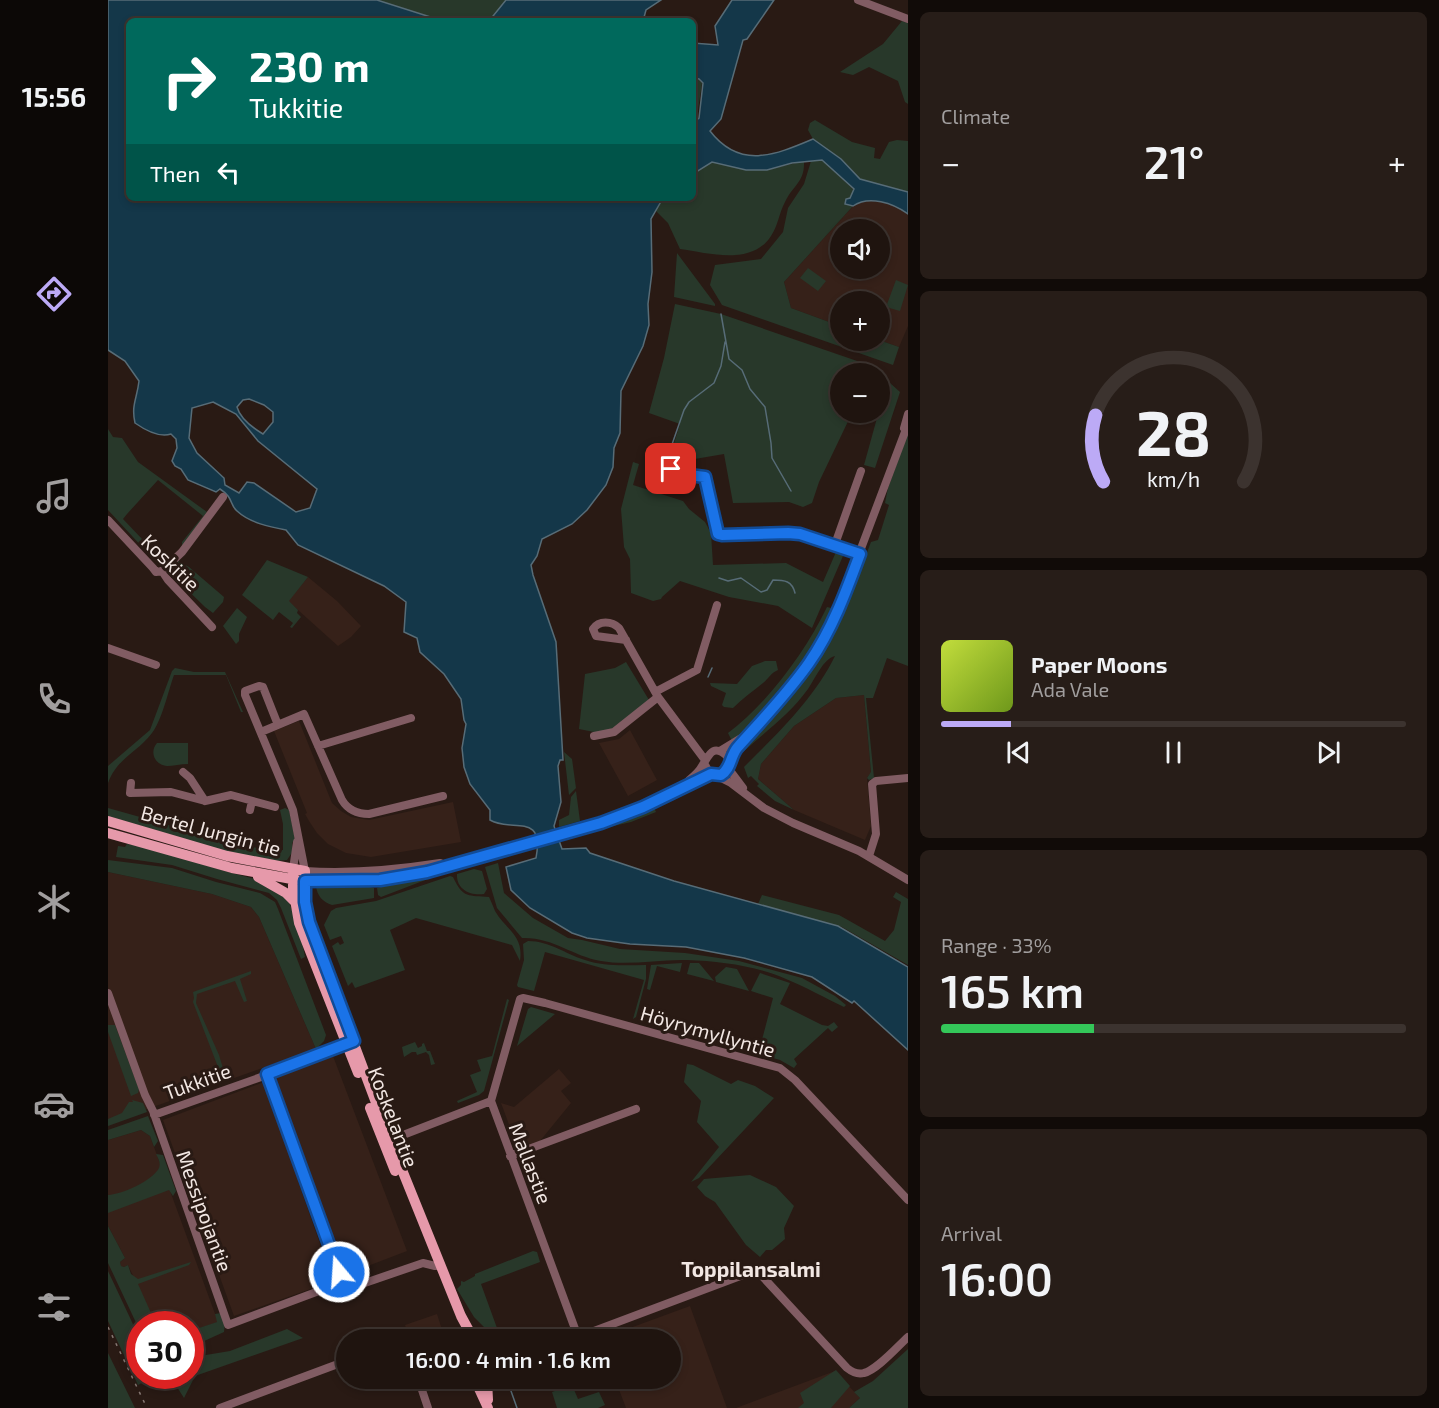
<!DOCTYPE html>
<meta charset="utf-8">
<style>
body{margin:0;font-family:"Exo 2",sans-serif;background:#271d18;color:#f1f3f6;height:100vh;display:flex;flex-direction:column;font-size:22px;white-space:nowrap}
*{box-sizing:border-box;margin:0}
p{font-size:20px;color:#a19e9e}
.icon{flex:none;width:33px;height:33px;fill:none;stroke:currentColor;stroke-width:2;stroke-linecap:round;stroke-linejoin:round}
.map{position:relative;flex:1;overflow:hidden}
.details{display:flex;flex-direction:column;gap:12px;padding:12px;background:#110b08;width:531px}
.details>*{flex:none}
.banner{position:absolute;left:18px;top:18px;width:570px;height:183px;border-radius:9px;box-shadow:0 3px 9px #0003,0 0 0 2px #3c332f;background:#00695c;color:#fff;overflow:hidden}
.fabs{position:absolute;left:722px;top:219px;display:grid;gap:12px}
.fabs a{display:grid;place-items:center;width:60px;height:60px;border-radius:50%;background:#1f140f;box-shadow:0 3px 9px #0003,0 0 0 2px #3c332f;font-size:30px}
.speed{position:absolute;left:18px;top:1311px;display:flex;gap:12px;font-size:30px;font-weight:700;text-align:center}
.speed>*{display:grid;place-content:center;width:78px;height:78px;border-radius:50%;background:#1f140f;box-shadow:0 3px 9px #0003,0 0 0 2px #3c332f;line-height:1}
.speed .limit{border:9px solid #d22;background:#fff;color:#111}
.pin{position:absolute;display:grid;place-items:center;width:51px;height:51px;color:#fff;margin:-26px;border-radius:12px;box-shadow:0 3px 9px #0006}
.me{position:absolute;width:66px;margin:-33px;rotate:342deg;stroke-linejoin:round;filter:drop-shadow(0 0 4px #0008)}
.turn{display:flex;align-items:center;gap:21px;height:126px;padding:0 24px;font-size:27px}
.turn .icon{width:78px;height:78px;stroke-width:2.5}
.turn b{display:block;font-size:42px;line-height:51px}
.then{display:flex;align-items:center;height:57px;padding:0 24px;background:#0003;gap:12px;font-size:22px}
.big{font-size:45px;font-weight:600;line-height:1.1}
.details .tile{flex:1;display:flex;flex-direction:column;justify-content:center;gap:9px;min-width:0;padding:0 21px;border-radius:9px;background:#271d18}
.details .dial{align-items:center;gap:0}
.dial svg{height:156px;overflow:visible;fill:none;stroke:#3c332f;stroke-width:7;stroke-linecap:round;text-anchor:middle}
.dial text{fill:#f1f3f6;stroke:none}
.song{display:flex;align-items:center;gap:18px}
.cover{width:72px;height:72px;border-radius:9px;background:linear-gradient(135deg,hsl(70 70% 55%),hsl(80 70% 35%))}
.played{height:6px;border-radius:3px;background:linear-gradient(90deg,#bcaaf6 15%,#3c332f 15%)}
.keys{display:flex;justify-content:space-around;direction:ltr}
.heat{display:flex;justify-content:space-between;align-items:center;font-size:33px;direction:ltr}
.charge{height:9px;border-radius:4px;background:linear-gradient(90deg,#34c759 33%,#3c332f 0)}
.trip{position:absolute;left:228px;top:1329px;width:345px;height:60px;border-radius:30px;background:#1f140f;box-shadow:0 3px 9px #0003,0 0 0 2px #3c332f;font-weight:600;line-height:60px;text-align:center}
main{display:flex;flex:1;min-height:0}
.menu{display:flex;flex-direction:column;width:108px;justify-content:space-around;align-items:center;background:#0c0806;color:#a19e9e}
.menu .icon{width:42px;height:42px}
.menu .current{color:#bcaaf6}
.menu b{font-size:27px;color:#f1f3f6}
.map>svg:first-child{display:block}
.built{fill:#362119;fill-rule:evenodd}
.green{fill:#28382a}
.water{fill:#143749;stroke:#576c77;stroke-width:1.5;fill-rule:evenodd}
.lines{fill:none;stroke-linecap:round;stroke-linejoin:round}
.stream{stroke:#576c77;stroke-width:1.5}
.minor{stroke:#815c63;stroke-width:8}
.major{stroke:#e699aa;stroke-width:10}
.rail{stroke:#857772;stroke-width:1.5;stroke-dasharray:3 6;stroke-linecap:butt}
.route-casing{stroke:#114b97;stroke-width:15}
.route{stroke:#1a73e8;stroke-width:10}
.labels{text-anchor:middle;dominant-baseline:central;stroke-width:6;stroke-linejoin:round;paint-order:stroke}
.street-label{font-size:20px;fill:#f2e7e3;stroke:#291a14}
.neighbourhood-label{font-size:21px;font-weight:bold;fill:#f2e7e3;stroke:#291a14}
</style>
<main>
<nav class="menu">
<b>15:56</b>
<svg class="icon current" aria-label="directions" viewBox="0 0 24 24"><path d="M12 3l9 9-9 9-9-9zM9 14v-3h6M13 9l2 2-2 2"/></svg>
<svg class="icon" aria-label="music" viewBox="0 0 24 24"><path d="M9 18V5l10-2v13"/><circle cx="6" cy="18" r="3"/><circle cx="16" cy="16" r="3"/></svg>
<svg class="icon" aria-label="phone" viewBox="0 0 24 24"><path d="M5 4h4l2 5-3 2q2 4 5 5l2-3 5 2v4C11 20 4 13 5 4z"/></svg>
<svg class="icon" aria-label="climate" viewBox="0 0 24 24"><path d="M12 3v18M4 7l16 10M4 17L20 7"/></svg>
<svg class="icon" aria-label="car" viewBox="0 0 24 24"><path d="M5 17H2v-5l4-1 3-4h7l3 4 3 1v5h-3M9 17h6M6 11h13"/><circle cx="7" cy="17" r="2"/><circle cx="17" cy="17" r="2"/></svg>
<svg class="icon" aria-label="filters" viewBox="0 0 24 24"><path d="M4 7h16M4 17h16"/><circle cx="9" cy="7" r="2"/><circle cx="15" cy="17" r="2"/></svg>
</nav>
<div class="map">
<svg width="800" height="1408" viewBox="0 0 800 1408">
<rect width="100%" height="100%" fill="#291a14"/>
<path class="built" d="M 758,200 L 787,204 L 800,214 L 800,326 L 791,347 L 771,340 L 771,302 L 732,302 L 732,326 L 683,308 L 676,282 L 745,206 ZM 732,230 L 771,230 L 771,268 L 732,268 Z
M 200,577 L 229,601 L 253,626 L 243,637 L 230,646 L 180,601 Z
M 756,695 L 763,773 L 759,778 L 763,826 L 757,840 L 686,810 L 650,779 L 653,764 L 686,726 L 728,698 Z
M 191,721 L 224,803 L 233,811 L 243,817 L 261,820 L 345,802 L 353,842 L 263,857 L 238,853 L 220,844 L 209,833 L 201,821 L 197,814 L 199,813 L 166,731 Z
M 522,730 L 549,780 L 520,796 L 491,743 L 511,739 Z
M 0,872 L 104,894 L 143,907 L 151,917 L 208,1049 L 0,1123 Z
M 225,1056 L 299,1251 L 239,1274 L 201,1177 L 190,1181 L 225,1281 L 126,1316 L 55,1120 Z
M 451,1069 L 463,1083 L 453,1091 L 463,1103 L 432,1141 L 410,1149 L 393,1103 L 406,1107 Z
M 33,1130 L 42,1136 L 110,1322 L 83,1331 L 82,1324 L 48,1324 L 20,1265 L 16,1267 L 13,1266 L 12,1262 L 17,1258 L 0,1226 L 0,1140 Z
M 582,1306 L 619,1408 L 518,1408 L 507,1379 L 562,1378 L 562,1340 L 492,1339 Z
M 329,1314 L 337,1339 L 302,1339 L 297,1325 Z
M 727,1371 L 752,1398 L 741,1408 L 628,1408 Z"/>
<path class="green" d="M 269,0 L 398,0 L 381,21 L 335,21 Z
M 794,21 L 800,23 L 800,104 L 797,102 L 790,81 L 761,67 L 745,75 L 732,72 L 775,44 Z
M 585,80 L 591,80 L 594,83 L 589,117 L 585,121 Z
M 707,120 L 744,142 L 767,148 L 766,158 L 772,159 L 781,142 L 789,140 L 800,141 L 800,192 L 752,179 L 733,159 L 705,139 L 700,130 L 702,123 Z
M 714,160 L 746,190 L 742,199 L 737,203 L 745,206 L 676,282 L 683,308 L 732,326 L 732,340 L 771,340 L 791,347 L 785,365 L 614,305 L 602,285 L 607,265 L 653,259 L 675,232 L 680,208 L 696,184 L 703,161 Z
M 696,161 C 697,182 685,185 677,202 C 671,213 670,226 663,236 C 644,266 601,253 572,249 L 560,223 L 547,210 L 555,198 L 585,198 L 585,174 L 604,162 L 659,170 Z
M 569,253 L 607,304 L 607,306 L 566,297 Z
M 700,268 L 718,281 L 710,291 L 692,278 Z
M 788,280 L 800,285 L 792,311 L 778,307 Z
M 567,304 L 613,314 L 752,362 L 750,371 L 756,373 L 732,374 L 732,412 L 771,412 L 772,374 L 792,392 L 767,468 L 756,465 L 769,418 L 744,413 L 711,482 L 704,503 L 695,507 L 681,502 L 625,503 L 616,454 L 581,460 L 581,462 L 562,456 L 572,424 L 541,413 L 556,358 Z
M 0,429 L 5,437 L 14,438 L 30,462 L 99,512 L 74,546 L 74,542 L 95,516 L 50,480 L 19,514 L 15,519 L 53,559 L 55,558 L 60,561 L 56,564 L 49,563 L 0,510 Z
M 800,433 L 800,666 L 779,658 L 765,698 L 758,698 L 766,778 L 761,780 L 759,778 L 763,772 L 756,695 L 728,698 L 686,726 L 653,764 L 650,779 L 686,810 L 667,801 L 649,786 L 651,784 L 643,776 L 640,778 L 636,767 C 669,734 706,699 727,656 C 715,659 707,679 700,689 C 682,714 658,731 635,752 L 633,751 L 633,748 C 670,709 707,668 732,620 C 744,595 753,568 763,542 L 770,540 L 781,505 L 777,503 L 780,488 Z
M 525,462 L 531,464 L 525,485 L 575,501 L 581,509 L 597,522 L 603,533 L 605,565 L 678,563 L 715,582 L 728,552 L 735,556 L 704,628 L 670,606 L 621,597 L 572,581 L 554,597 L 553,599 L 545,601 L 523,593 L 522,559 L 516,547 L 513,509 Z
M 159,560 L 200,577 L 181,601 L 190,610 L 189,613 L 193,617 L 184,628 L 182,627 L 185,623 L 171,612 L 165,620 L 134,595 Z
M 70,561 L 81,567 L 116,597 L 115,602 L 105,613 L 97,607 L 64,575 L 64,570 Z
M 719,607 L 723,608 C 715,649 658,718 624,741 L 620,733 C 659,704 698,651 719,607 Z
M 129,608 L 139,617 L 131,634 L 131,641 L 128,644 L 115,626 Z
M 657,661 L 668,661 L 670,670 C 663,673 661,678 655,683 C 645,691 635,698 625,708 L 616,707 L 614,705 L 618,693 L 603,686 L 602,683 L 629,684 L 644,666 Z
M 518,662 L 541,700 L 510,727 L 491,733 L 471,729 L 477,674 L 507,668 Z
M 67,668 L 86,672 L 117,672 L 135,712 L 133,712 L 118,675 L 66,675 C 60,692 54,720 44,733 C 29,753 9,758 0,783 L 0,766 L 42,730 L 64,671 Z
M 49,743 L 80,743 L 80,764 C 73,764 65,766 59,766 C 47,765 41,752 49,743 Z
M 456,752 L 464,759 L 468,788 L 461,795 Z
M 468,791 L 472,821 L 451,827 L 451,820 L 461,815 L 463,797 Z
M 0,808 L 121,842 L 154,849 L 175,850 L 175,824 L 172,810 L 177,808 L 181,810 L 187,839 L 184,843 L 185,851 L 179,860 L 168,861 L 126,854 L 0,816 Z
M 546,808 L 548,812 L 523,822 L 471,834 L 499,825 Z
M 19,844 L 37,847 L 120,872 L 147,879 L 180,898 L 194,942 L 197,957 L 193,959 L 173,908 L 169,900 L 161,893 L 109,879 L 64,865 L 8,857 L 10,846 L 17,847 Z
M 0,860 L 64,868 L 108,882 L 152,893 L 167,902 L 170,909 L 218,1035 L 216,1041 L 208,1049 L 151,917 L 143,907 L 104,894 L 0,872 Z
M 366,861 L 366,865 L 320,879 L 273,897 L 270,895 L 269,888 L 277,886 L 277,883 Z
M 390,863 L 396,893 L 425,918 L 460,938 L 474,940 L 512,949 L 577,953 L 631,961 L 694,978 L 727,996 L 738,1005 L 736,1007 C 717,998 698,987 678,979 C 648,966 612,961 579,960 C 551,959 521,966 493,961 C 464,956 445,937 414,938 L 389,908 L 377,867 Z
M 366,869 L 374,871 L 379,889 L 376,894 C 362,896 348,889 349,874 Z
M 342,876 L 345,877 C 355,899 361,895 381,897 C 383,901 385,906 387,911 C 398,930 416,935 412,961 L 404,945 L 308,918 L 282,930 L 297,970 L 247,988 L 244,982 L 240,986 L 224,946 L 230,942 L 232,945 L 236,943 L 233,936 L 222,940 L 216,925 L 223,911 L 228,908 L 268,901 Z
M 245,883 L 266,888 L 266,898 L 224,905 C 215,902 209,896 208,886 Z
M 788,892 L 800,899 L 800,965 L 734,927 L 650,904 L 654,895 L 731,915 L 777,941 L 786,930 L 793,902 L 785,897 Z
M 420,941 C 442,941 457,954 477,960 C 497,967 517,965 538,965 L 538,979 L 528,1017 L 525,1019 L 536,980 L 437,952 L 426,991 L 410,987 L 409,985 L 416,960 L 415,944 Z
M 574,963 L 572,972 L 549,966 L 542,990 L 539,989 L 543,965 Z
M 582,963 L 591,963 L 606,981 L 579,974 Z
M 618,967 L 629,969 L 641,991 L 608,982 L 607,977 Z
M 143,971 L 143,974 L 132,979 L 139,1001 L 136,1002 L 127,981 L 89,994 L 88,1003 L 111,1055 L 118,1078 L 115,1080 L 85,1002 L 86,998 L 85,992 Z
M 652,973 L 682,983 L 672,1004 L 714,1025 L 720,1026 L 726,1022 L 730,1027 L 724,1032 L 720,1028 L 686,1059 L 689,1064 L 686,1068 L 672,1060 L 630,1048 L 630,1046 L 651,1051 L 665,998 L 643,991 Z
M 399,999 L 401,1000 L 376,1091 L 371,1095 L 350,1103 L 349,1101 L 369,1092 L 362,1075 L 373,1071 L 369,1060 L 384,1056 Z
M 423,1007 L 447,1014 L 409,1046 L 420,1009 Z
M 0,1025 L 7,1025 L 31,1089 L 30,1093 L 23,1096 L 0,1032 Z
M 307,1042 L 310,1048 L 314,1046 L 314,1044 L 316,1043 L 319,1051 L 322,1051 L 327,1064 L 323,1065 L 321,1055 L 318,1052 L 309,1055 L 308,1052 L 304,1052 L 296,1057 L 294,1047 Z
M 579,1064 L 585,1065 L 623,1084 L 630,1080 L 647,1086 L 666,1098 L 591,1178 L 583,1182 L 611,1147 L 589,1122 L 593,1101 L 576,1082 Z
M 24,1100 L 35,1103 L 39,1112 L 0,1126 L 0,1119 L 14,1113 L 21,1102 L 25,1102 Z
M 40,1116 L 50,1141 L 46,1147 L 42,1136 L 33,1130 L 0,1140 L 0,1130 Z
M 48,1154 L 55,1155 L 68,1191 L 65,1196 L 61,1190 L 0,1213 L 0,1195 C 15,1194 44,1181 51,1168 C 53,1163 50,1158 48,1154 Z
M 642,1175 L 668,1187 L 686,1206 L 676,1228 L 677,1239 L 664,1250 L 658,1250 L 652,1257 L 638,1245 L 607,1202 L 597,1196 L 589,1187 L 596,1179 Z
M 0,1226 L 17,1258 L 12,1262 L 13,1266 L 16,1267 L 20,1265 L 23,1274 L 30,1279 L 83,1262 L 81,1265 L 30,1284 L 48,1324 L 32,1324 L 31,1329 L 0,1263 Z
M 425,1251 L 429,1252 L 432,1262 L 373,1284 L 393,1339 L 388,1339 L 366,1317 L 349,1289 L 353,1285 L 353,1281 L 356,1282 L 367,1276 L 367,1274 Z
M 0,1271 L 31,1337 L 32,1376 L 54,1376 L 55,1378 L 55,1380 L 43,1387 L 34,1383 L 30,1385 L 0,1321 Z
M 113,1313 L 117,1323 L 116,1332 L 83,1347 L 82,1331 L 109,1322 L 107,1314 Z
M 179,1329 L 195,1338 L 87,1376 L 76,1398 L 69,1387 L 69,1380 L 72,1376 L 82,1376 L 83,1363 L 92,1356 L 122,1351 Z
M 800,1349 L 800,1408 L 741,1408 L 752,1398 L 746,1392 L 765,1381 Z
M 0,1353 L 27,1408 L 0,1408 Z
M 728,1370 L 742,1386 L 723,1408 L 690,1408 L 696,1403 L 692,1393 Z
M 464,1385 L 470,1399 L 491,1392 L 497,1405 L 490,1408 L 449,1408 L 444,1392 Z"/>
<path class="water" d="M 0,0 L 269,0 L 335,21 L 21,21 L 21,198 L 555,198 L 543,219 L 544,272 L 540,304 L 541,325 L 535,346 L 513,391 L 512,433 L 506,448 L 505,467 L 498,485 L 479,510 L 464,524 L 434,539 L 429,556 L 423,565 L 425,575 L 448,642 L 455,760 L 452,760 L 450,766 L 453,802 L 446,826 L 454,849 L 478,848 L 482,853 L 566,881 L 730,926 L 800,967 L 800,1050 L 746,1001 L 744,1003 L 704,977 L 636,958 L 578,947 L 522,944 L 479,938 L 464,933 L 422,908 L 403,890 L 398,867 L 428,858 C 437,811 403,833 382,820 L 382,810 L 362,784 L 356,767 L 354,748 L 358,724 L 356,720 L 353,699 L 336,674 L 312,652 L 309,638 L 296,632 L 298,602 L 276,586 L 190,545 L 178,530 C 162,527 142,523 129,511 C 121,504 126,498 112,489 L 108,492 L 80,480 L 73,469 L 67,466 L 64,461 L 69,448 L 68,439 L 63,434 C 51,438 37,430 27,423 C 23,405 29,399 31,381 L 17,361 L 0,350 ZM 141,399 L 156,405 L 165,412 L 165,422 L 155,434 C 145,428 132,418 129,407 L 135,400 ZM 105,402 L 128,414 L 150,441 L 209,489 L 202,508 L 188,512 L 146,483 L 139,482 L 131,493 L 117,485 L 116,478 L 89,453 L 81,438 L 84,408 Z
M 398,0 L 553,0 L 538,10 L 535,21 L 381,21 Z
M 624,0 L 666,0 L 639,39 L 635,40 L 613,119 L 602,131 C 632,170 667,155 705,139 L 733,159 L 752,179 L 800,192 L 800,214 C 785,203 761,195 745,206 L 737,204 L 738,199 L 742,198 L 746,189 L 714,160 L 684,163 L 659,170 L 638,170 L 604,162 L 585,174 L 585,123 L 591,118 L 595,83 L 591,79 L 585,78 L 585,43 L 610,45 L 607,26 Z"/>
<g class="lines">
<path class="stream" d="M 613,314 L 621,359 L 634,370 L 642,389 L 657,407 L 663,443 L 664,458 L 683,491
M 561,453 L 576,410 L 581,402 L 606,383 L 613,366 L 617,342
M 611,578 L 620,581 L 633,578 L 653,592 L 659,590 L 665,580 C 677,580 684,581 687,593
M 600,677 L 604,668
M 403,1391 L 409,1408"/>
<path class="minor" d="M 750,0 L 800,19
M 796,428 L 800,414
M 563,469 L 581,475 L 597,477 L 610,534 L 614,535 L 680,533 L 692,534 L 719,545 L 752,554
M 0,520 L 45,568 L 48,572 L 54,571 L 60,580 L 104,627
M 726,547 L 753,471
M 54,571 L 74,552 L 115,497
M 518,640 L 488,636 L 485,629 C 491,620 504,621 511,628 L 550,697 L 597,760
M 0,648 L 48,665
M 547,692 L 589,670 L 609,605
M 170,725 L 155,687 L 151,686 L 137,691 L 137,695 L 185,810 L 197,871 C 243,874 287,870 332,863
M 153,732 L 196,714 L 234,800 C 240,810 249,814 261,814 L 335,796
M 486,736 L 506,732 L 550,697
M 210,746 L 303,718
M 612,751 L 635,737
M 621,761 L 624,755 L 700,664 L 726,620 L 800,424
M 596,763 L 601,772 L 623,783 L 656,808 L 685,823 L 751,851 L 800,880
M 620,768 L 635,788
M 75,772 L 82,778 L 97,801
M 581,780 C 586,776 591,772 594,766 C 601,756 604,743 619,756 L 621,764 L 616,773 L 607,775
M 23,783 L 22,793 L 63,792 L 97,801 L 123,795 L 167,807
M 142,810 L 144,801
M 761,856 L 768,834 L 764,784 L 768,781 L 800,778
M 185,869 L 189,842
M 197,881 L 271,880 L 319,871 L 493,823 L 547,801 L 603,774
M 0,993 L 37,1095 L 45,1111 L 120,1325 L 235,1282
M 159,1074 L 235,1282 L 242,1285 L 251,1285 L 315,1263 L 327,1266
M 46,1115 L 190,1064 L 242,1043
M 277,1142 L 383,1101
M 402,1156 L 528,1109
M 470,1337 L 383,1101 L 412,999 L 415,998 L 437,1003 L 672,1068 L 687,1080 L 800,1200
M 462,1340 L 643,1272 L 654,1276 L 739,1368 C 744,1372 749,1375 756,1373 C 769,1370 790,1346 800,1337
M 310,1378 L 320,1408
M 312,1386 L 339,1378
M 112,1408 L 238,1361"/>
<path class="major" d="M 0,821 L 119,856 L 197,871 L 197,902 L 207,940 L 282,1140 L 353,1316 L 366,1340
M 0,833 L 124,868 L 189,880
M 185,869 L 185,888 L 191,923 L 250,1073
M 150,877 L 178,893 L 186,901
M 262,1108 L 287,1171
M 367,1380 L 380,1408
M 379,1380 L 380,1400"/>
<path class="rail" d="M 0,1327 L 39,1408"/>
</g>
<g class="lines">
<g class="route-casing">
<path id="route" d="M 231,1272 L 159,1074 L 246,1041 L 201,922 L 197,902 L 197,881 L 272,880 L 319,872 L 493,823 L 535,807 L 603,774 L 613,775 C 623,769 622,757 629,748 C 654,720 680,693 701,663 C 724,630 738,592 752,554 L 692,534 L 680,533 L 614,535 L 610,534 L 597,477 L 581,475 L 563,469"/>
</g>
<use href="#route" class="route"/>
</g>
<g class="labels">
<g class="street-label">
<text transform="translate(63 562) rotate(44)">Koskitie</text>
<text transform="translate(103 830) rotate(15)">Bertel Jungin tie</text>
<text transform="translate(600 1031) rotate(16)">Höyrymyllyntie</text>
<text transform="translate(89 1081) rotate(-20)">Tukkitie</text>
<text transform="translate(286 1117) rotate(69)">Koskelantie</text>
<text transform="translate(423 1163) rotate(69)">Mallastie</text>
<text transform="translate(97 1211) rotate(70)">Messipojantie</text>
</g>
<g class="neighbourhood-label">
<text x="643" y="1268">Toppilansalmi</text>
</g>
</g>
</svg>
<div class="fabs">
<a><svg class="icon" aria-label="sound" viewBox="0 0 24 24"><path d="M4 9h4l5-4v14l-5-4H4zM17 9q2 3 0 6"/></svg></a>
<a>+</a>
<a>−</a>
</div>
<div class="speed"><div class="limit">30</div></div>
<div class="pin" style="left:563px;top:469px;background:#d93025"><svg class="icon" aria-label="arrive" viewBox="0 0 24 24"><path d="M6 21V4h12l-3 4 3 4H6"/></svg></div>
<svg class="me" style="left:231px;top:1272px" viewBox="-20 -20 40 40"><circle r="17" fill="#1a73e8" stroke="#fff" stroke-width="3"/><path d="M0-11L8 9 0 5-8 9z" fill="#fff"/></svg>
<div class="trip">16:00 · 4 min · 1.6 km</div>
<div class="banner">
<div class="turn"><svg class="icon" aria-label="right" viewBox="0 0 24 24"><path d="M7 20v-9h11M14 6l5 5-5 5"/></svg><div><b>230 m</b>Tukkitie</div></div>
<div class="then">Then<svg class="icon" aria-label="left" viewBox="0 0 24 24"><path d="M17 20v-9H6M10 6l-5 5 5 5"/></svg></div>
</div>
</div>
<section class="details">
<div class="tile"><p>Climate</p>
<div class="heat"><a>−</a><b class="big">21°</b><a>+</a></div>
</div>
<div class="tile dial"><svg viewBox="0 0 100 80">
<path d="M14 69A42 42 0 1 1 86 69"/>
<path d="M14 69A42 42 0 0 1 10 35" stroke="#bcaaf6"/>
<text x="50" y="56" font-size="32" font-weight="700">28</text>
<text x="50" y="72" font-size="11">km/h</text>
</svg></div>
<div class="tile">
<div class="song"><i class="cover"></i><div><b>Paper Moons</b><p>Ada Vale</p></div></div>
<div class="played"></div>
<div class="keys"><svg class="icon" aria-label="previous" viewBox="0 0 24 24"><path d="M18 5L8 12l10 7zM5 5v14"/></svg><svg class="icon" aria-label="pause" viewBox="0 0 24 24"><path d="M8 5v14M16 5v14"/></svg><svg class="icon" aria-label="next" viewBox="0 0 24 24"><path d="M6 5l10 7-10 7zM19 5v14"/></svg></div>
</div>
<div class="tile"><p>Range · 33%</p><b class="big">165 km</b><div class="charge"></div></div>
<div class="tile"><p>Arrival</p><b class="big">16:00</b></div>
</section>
</main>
